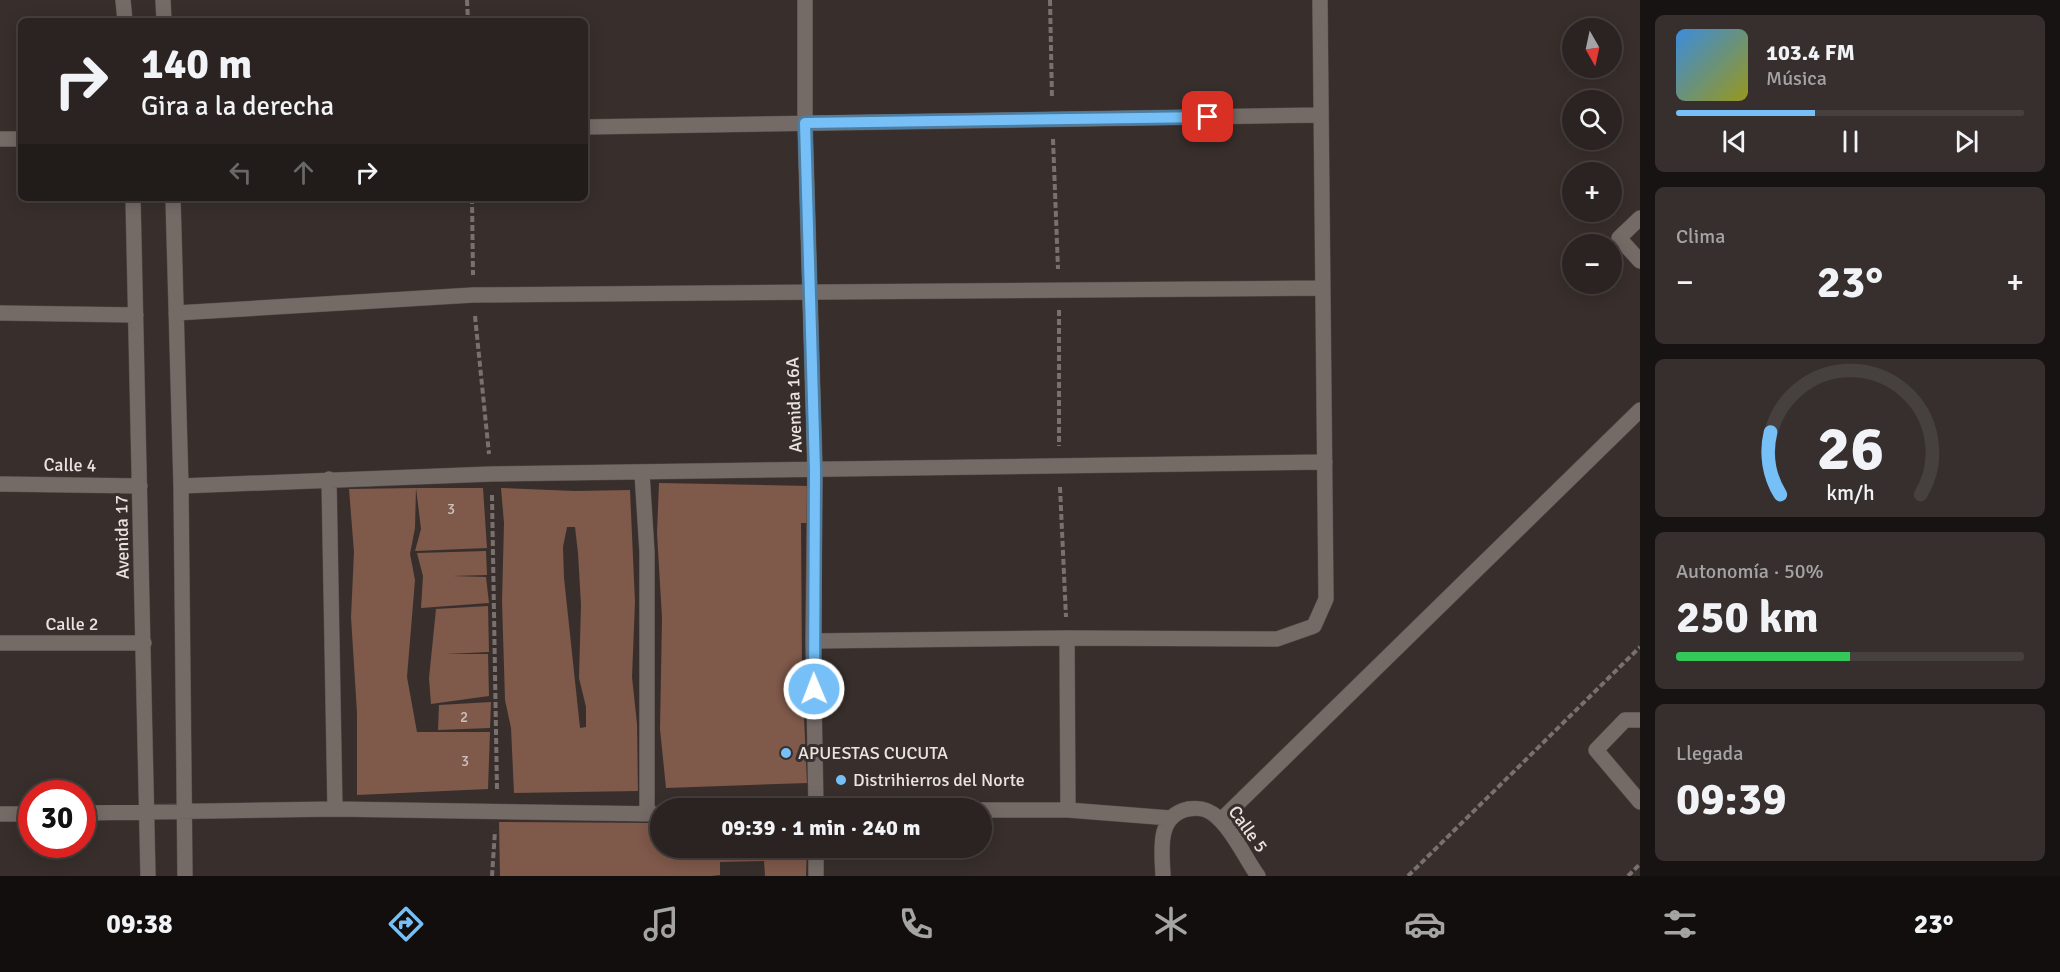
<!DOCTYPE html>
<html lang="es">
<meta charset="utf-8">
<style>
body{margin:0;font-family:Signika,sans-serif;background:#362f2e;color:#f1f3f6;height:100vh;display:flex;flex-direction:column;font-size:22px;white-space:nowrap}
*{box-sizing:border-box;margin:0}
p{font-size:20px;color:#a5a4a5}
.icon{flex:none;width:33px;height:33px;fill:none;stroke:currentColor;stroke-width:2;stroke-linecap:round;stroke-linejoin:round}
.map{position:relative;flex:1;overflow:hidden}
.panel{display:flex;flex-direction:column;gap:15px;padding:15px;background:#171312;width:420px}
.panel>*{flex:none}
.banner{position:absolute;left:18px;top:18px;width:570px;height:183px;border-radius:9px;box-shadow:0 3px 15px #0003,0 0 0 2px #46403f;background:#2a2321;color:#f1f3f6;overflow:hidden}
.needle{width:39px;rotate:171deg}
.buttons{position:absolute;left:1562px;top:18px;display:grid;gap:12px}
.buttons a{display:grid;place-items:center;width:60px;height:60px;border-radius:50%;background:#2a2321;box-shadow:0 3px 15px #0003,0 0 0 2px #46403f;font-size:30px}
.speed{position:absolute;left:18px;top:780px;display:flex;gap:12px;font-size:30px;font-weight:700;text-align:center}
.speed>*{display:grid;place-content:center;width:78px;height:78px;border-radius:50%;background:#2a2321;box-shadow:0 3px 15px #0003,0 0 0 2px #46403f;line-height:1}
.speed .limit{border:9px solid #d22;background:#fff;color:#111}
.pin{position:absolute;display:grid;place-items:center;width:51px;height:51px;color:#fff;margin:-26px;border-radius:12px;box-shadow:0 3px 9px #0006}
.me{position:absolute;width:66px;margin:-33px;rotate:359deg;stroke-linejoin:round;filter:drop-shadow(0 0 4px #0008)}
.turn{display:flex;align-items:center;gap:21px;height:126px;padding:0 24px;font-size:27px}
.turn .icon{width:78px;height:78px;stroke-width:2.5}
.turn b{display:block;font-size:42px;line-height:51px}
.lanes{display:flex;align-items:center;height:57px;padding:0 24px;background:#0003;justify-content:center;gap:30px;direction:ltr}
.lanes .off{opacity:.35}
.big{font-size:45px;font-weight:700;line-height:1.1}
.panel .widget{flex:1;display:flex;flex-direction:column;justify-content:center;gap:9px;min-width:0;padding:0 21px;border-radius:9px;background:#362f2e}
.panel .dial{align-items:center;gap:0}
.dial svg{height:156px;overflow:visible;fill:none;stroke:#46403f;stroke-width:7;stroke-linecap:round;text-anchor:middle}
.dial text{fill:#f1f3f6;stroke:none}
.song{display:flex;align-items:center;gap:18px}
.cover{width:72px;height:72px;border-radius:9px;background:linear-gradient(135deg,hsl(210 70% 55%),hsl(60 70% 35%))}
.played{height:6px;border-radius:3px;background:linear-gradient(90deg,#76c0f7 40%,#46403f 40%)}
.keys{display:flex;justify-content:space-around;direction:ltr}
.heat{display:flex;justify-content:space-between;align-items:center;font-size:33px;direction:ltr}
.charge{height:9px;border-radius:4px;background:linear-gradient(90deg,#34c759 50%,#46403f 0)}
.trip{position:absolute;left:650px;top:798px;width:342px;height:60px;border-radius:30px;background:#2a2321;box-shadow:0 3px 15px #0003,0 0 0 2px #46403f;font-weight:700;line-height:60px;text-align:center}
.menu{display:flex;height:96px;justify-content:space-around;align-items:center;background:#110e0d;color:#a5a4a5}
.menu .icon{width:42px;height:42px}
.menu .selected{color:#76c0f7}
.menu b{font-size:27px;color:#f1f3f6}
main{display:flex;flex:1;min-height:0}
.map>svg:first-child{display:block}
.building{fill:#7f594a;fill-rule:evenodd}
.lines{fill:none;stroke-linecap:round;stroke-linejoin:round}
.minor-casing{stroke:#544c4a;stroke-width:16}
.path{stroke:#79716f;stroke-width:4;stroke-dasharray:6 3;stroke-linecap:butt}
.minor{stroke:#746b67;stroke-width:15}
.route-casing{stroke:#4d7da1;stroke-width:15}
.route{stroke:#76c0f7;stroke-width:10}
.poi-dot{fill:#76c0f7;stroke:#382f2c;stroke-width:2}
.labels{text-anchor:middle;dominant-baseline:central;stroke-width:6;stroke-linejoin:round;paint-order:stroke}
.number-label{font-size:15px;fill:#cec0bb}
.street-label{font-size:18px;fill:#e9e3e1;stroke:#382f2c}
.poi-label{font-size:18px;fill:#e9e3e1;stroke:#382f2c;text-anchor:start}
</style>
<main>
<div class="map">
<svg width="1640" height="876" viewBox="0 0 1640 876">
<rect width="100%" height="100%" fill="#382f2c"/>
<path class="building" d="M 659,483 L 809,486 L 809,523 L 801,523 L 802,671 L 807,783 L 666,788 L 660,729 L 662,618 L 657,533 Z
M 416,488 L 483,488 L 487,548 L 415,551 L 421,529 L 416,488 L 415,528 L 410,554 L 415,580 L 407,677 L 417,732 L 490,732 L 488,789 L 357,795 L 357,713 L 351,617 L 354,552 L 349,489 Z
M 501,488 L 575,491 L 630,490 L 635,602 L 632,677 L 637,724 L 638,791 L 514,793 L 511,728 L 505,700 L 502,601 L 504,523 ZM 567,527 L 575,527 L 578,553 L 581,605 L 579,678 L 586,707 L 586,727 L 580,728 L 564,578 L 563,547 Z
M 486,551 L 487,575 L 453,576 L 486,577 L 489,603 L 421,608 L 423,576 L 417,553 Z
M 488,606 L 489,652 L 446,654 L 488,654 L 489,696 L 431,704 L 429,678 L 436,609 Z
M 491,702 L 490,728 L 438,730 L 439,705 Z
M 499,822 L 660,823 L 660,848 L 807,848 L 806,876 L 765,876 L 764,861 L 720,862 L 720,875 L 711,876 L 500,876 Z"/>
<g class="lines">
<g class="minor-casing">
<path id="minor" d="M 123,0 L 125,21
M 163,0 L 164,21
M 805,0 L 805,123 L 815,470 L 813,641 L 816,808
M 585,127 L 1319,115
M 0,139 L 21,139
M 133,198 L 148,876
M 173,198 L 181,486 L 185,876
M 1640,218 L 1619,238 L 1640,261
M 0,313 L 136,315
M 176,313 L 473,295 L 1322,288
M 642,473 L 647,552 L 647,814
M 329,479 L 335,809
M 0,484 L 140,486
M 181,486 L 491,474 L 1325,462
M 1067,638 L 1068,810
M 813,641 L 1067,638 L 1277,639 L 1314,626 L 1326,599 L 1320,0
M 0,643 L 144,643
M 1640,720 L 1625,720 L 1596,750 L 1640,802
M 981,810 L 1068,810 L 1170,818
M 82,813 L 335,809 L 660,814
M 0,814 L 32,814
M 1221,820 L 1640,410
M 816,848 L 816,876
M 1163,876 C 1162,851 1156,816 1188,809 C 1200,807 1209,809 1218,818 C 1234,832 1245,858 1258,876"/>
</g>
<path class="path" d="M 467,0 L 468,21
M 1050,0 L 1052,98
M 1053,139 L 1058,269
M 472,198 L 473,275
M 1059,310 L 1059,446
M 475,316 L 489,454
M 1060,487 L 1066,617
M 492,495 L 497,790
M 492,876 L 495,831
M 1408,876 L 1640,647
M 1628,876 L 1640,864"/>
<use href="#minor" class="minor"/>
</g>
<g class="lines">
<g class="route-casing">
<path id="route" d="M 814,689 L 815,470 L 805,123 L 1208,117"/>
</g>
<use href="#route" class="route"/>
</g>
<g class="poi-dot">
<circle cx="786" cy="753" r="6"/>
<circle cx="841" cy="780" r="6"/>
</g>
<g class="labels">
<g class="number-label">
<text x="451" y="509">3</text>
<text x="464" y="717">2</text>
<text x="465" y="761">3</text>
</g>
<g class="street-label">
<text transform="translate(794 405) rotate(-92)">Avenida 16A</text>
<text transform="translate(70 465) rotate(1)">Calle 4</text>
<text transform="translate(122 537) rotate(-91)">Avenida 17</text>
<text x="72" y="624">Calle 2</text>
<text transform="translate(1248 829) rotate(54)">Calle 5</text>
</g>
<g class="poi-label">
<text x="798" y="753">APUESTAS CUCUTA</text>
<text x="853" y="780">Distrihierros del Norte</text>
</g>
</g>
</svg>
<div class="buttons">
<a><svg class="needle" viewBox="-14 -14 28 28"><path d="M0-13l5 13h-10z" fill="#e53935"/><path d="M0 13l5-13h-10z" fill="#a5a4a5"/></svg></a>
<a><svg class="icon" aria-label="search" viewBox="0 0 24 24"><circle cx="10" cy="10" r="6"/><path d="M15 15l6 6"/></svg></a>
<a>+</a>
<a>−</a>
</div>
<div class="speed"><div class="limit">30</div></div>
<div class="pin" style="left:1208px;top:117px;background:#d93025"><svg class="icon" aria-label="arrive" viewBox="0 0 24 24"><path d="M6 21V4h12l-3 4 3 4H6"/></svg></div>
<svg class="me" style="left:814px;top:689px" viewBox="-20 -20 40 40"><circle r="17" fill="#76c0f7" stroke="#fff" stroke-width="3"/><path d="M0-11L8 9 0 5-8 9z" fill="#fff"/></svg>
<div class="trip">09:39 · 1 min · 240 m</div>
<div class="banner">
<div class="turn"><svg class="icon" aria-label="right" viewBox="0 0 24 24"><path d="M7 20v-9h11M14 6l5 5-5 5"/></svg><div><b>140 m</b>Gira a la derecha</div></div>
<div class="lanes"><svg class="icon off" aria-label="left" viewBox="0 0 24 24"><path d="M17 20v-9H6M10 6l-5 5 5 5"/></svg><svg class="icon off" aria-label="ahead" viewBox="0 0 24 24"><path d="M12 20V5M6 11l6-6 6 6"/></svg><svg class="icon" aria-label="right" viewBox="0 0 24 24"><path d="M7 20v-9h11M14 6l5 5-5 5"/></svg></div>
</div>
</div>
<section class="panel">
<div class="widget">
<div class="song"><i class="cover"></i><div><b>103.4 FM</b><p>Música</p></div></div>
<div class="played"></div>
<div class="keys"><svg class="icon" aria-label="previous" viewBox="0 0 24 24"><path d="M18 5L8 12l10 7zM5 5v14"/></svg><svg class="icon" aria-label="pause" viewBox="0 0 24 24"><path d="M8 5v14M16 5v14"/></svg><svg class="icon" aria-label="next" viewBox="0 0 24 24"><path d="M6 5l10 7-10 7zM19 5v14"/></svg></div>
</div>
<div class="widget"><p>Clima</p>
<div class="heat"><a>−</a><b class="big">23°</b><a>+</a></div>
</div>
<div class="widget dial"><svg viewBox="0 0 100 80">
<path d="M14 69A42 42 0 1 1 86 69"/>
<path d="M14 69A42 42 0 0 1 9 37" stroke="#76c0f7"/>
<text x="50" y="56" font-size="32" font-weight="700">26</text>
<text x="50" y="72" font-size="11">km/h</text>
</svg></div>
<div class="widget"><p>Autonomía · 50%</p><b class="big">250 km</b><div class="charge"></div></div>
<div class="widget"><p>Llegada</p><b class="big">09:39</b></div>
</section>
</main>
<nav class="menu">
<b>09:38</b>
<svg class="icon selected" aria-label="directions" viewBox="0 0 24 24"><path d="M12 3l9 9-9 9-9-9zM9 14v-3h6M13 9l2 2-2 2"/></svg>
<svg class="icon" aria-label="music" viewBox="0 0 24 24"><path d="M9 18V5l10-2v13"/><circle cx="6" cy="18" r="3"/><circle cx="16" cy="16" r="3"/></svg>
<svg class="icon" aria-label="phone" viewBox="0 0 24 24"><path d="M5 4h4l2 5-3 2q2 4 5 5l2-3 5 2v4C11 20 4 13 5 4z"/></svg>
<svg class="icon" aria-label="climate" viewBox="0 0 24 24"><path d="M12 3v18M4 7l16 10M4 17L20 7"/></svg>
<svg class="icon" aria-label="car" viewBox="0 0 24 24"><path d="M5 17H2v-5l4-1 3-4h7l3 4 3 1v5h-3M9 17h6M6 11h13"/><circle cx="7" cy="17" r="2"/><circle cx="17" cy="17" r="2"/></svg>
<svg class="icon" aria-label="filters" viewBox="0 0 24 24"><path d="M4 7h16M4 17h16"/><circle cx="9" cy="7" r="2"/><circle cx="15" cy="17" r="2"/></svg>
<b>23°</b>
</nav>
